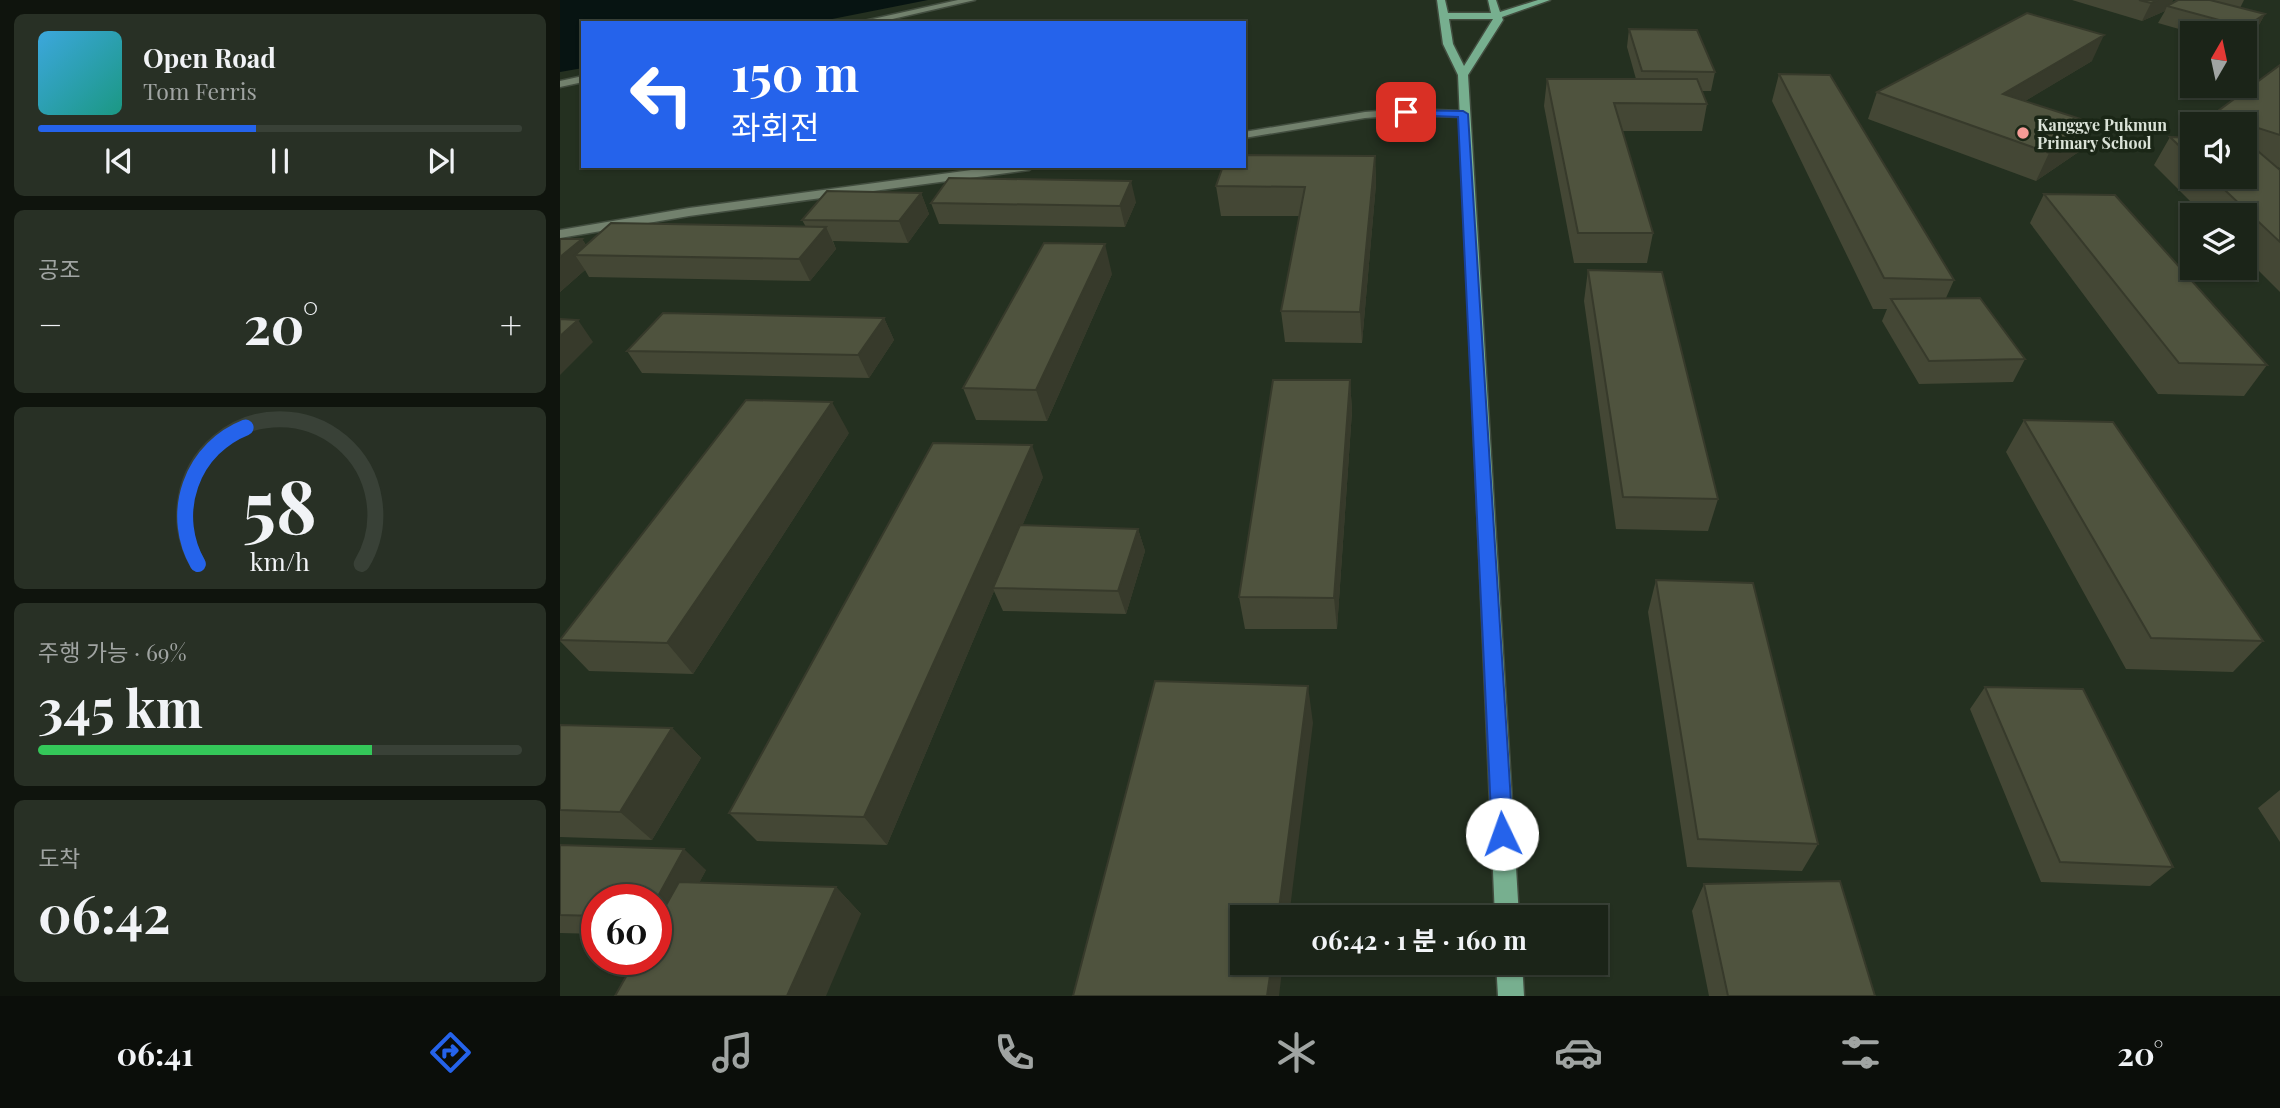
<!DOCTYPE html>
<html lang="ko">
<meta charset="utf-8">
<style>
body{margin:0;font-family:"Playfair Display","Noto Sans KR",serif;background:#283025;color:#f1f3f6;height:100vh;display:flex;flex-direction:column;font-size:26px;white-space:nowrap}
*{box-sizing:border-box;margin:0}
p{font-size:23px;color:#a0a4a2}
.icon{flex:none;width:38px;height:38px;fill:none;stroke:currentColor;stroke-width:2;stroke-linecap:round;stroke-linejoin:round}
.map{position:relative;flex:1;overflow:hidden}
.drawer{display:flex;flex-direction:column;gap:14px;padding:14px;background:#0f140d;width:560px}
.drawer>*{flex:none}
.banner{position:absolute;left:21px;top:21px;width:665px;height:147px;border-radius:0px;box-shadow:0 2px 5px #0004,0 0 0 2px #394137;background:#2563eb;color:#fff;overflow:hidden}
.needle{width:46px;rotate:9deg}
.controls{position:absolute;left:1620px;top:21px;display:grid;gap:14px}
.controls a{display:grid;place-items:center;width:77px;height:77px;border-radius:0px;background:#1b2418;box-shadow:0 2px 5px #0004,0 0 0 2px #394137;font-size:35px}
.speed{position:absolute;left:21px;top:884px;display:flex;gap:14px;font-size:35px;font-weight:700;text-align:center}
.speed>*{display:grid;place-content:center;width:91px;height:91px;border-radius:50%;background:#1b2418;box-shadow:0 2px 5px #0004,0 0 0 2px #394137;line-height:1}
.speed .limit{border:10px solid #d22;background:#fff;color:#111}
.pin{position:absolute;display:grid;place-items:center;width:60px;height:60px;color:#fff;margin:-30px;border-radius:14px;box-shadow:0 4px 10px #0006}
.me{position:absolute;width:77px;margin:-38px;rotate:357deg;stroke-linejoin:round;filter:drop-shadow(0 0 5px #0008)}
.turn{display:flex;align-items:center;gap:24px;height:147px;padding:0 35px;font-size:32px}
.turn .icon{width:91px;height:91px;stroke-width:2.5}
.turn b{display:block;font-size:49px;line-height:60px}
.big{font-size:52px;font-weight:700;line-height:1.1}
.drawer .widget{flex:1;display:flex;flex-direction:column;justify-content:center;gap:10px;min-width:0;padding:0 24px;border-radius:10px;background:#283025}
.drawer .dial{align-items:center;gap:0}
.dial svg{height:182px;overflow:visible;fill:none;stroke:#394137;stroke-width:7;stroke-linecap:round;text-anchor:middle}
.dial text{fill:#f1f3f6;stroke:none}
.song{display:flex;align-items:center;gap:21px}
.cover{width:84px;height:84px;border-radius:10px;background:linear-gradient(135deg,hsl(200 70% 55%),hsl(170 70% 35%))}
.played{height:7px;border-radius:4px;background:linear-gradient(90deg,#2563eb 45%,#394137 45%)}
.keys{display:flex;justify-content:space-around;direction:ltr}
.heat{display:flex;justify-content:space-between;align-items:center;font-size:38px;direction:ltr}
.charge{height:10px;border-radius:5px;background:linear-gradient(90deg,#34c759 69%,#394137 0)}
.trip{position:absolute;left:670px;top:905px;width:378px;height:70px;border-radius:0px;background:#1b2418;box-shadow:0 2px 5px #0004,0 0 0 2px #394137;font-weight:700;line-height:70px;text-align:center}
.tabs{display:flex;height:112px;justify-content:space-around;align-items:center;background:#0b0e0a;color:#a0a4a2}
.tabs .icon{width:49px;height:49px}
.tabs .on{color:#2563eb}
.tabs b{font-size:32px;color:#f1f3f6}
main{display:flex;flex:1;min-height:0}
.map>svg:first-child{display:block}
.water{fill:#071412}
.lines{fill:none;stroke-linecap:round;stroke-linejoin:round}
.tertiary-casing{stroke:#424d3f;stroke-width:3}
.primary-casing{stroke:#424d3f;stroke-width:3}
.tertiary{fill:#72816d;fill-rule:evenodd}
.primary{fill:#77af8f;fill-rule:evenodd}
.wall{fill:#444735}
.shaded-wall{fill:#373a2b}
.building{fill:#4f533e;stroke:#373a2b;stroke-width:2}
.route{fill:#2563eb;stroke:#184099;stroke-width:2}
.poi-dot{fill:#f59b96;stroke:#1a2616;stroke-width:2.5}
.labels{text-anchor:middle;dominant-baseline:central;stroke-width:7;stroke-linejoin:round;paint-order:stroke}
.far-poi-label{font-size:16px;font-weight:bold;fill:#dae2d7;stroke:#1a2616;text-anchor:start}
</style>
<main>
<section class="drawer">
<div class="widget">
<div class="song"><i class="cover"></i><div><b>Open Road</b><p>Tom Ferris</p></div></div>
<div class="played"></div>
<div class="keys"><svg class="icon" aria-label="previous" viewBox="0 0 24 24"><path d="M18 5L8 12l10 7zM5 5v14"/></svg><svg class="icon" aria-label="pause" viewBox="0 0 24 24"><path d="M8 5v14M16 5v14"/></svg><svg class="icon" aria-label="next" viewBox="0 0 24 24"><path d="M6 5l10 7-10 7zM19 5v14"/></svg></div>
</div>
<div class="widget"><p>공조</p>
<div class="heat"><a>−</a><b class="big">20°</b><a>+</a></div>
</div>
<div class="widget dial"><svg viewBox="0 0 100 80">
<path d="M14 69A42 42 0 1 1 86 69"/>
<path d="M14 69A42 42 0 0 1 35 9" stroke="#2563eb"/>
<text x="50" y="56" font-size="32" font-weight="700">58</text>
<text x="50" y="72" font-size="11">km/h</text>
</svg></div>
<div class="widget"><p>주행 가능 · 69%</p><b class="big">345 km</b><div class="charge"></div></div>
<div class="widget"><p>도착</p><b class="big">06:42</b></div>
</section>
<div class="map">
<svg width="1720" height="996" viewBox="0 0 1720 996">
<rect width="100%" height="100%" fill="#243020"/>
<path class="water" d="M 0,0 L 368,0 L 252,23 L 23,23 L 23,68 L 0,72 Z"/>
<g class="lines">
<g class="tertiary-casing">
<path id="tertiary" d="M 398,0 L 415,0 L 315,23 L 295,23 Z
M 23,76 L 23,82 L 0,87 L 0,81 Z
M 846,109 L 903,111 L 908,114 L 903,117 L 846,115 L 805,118 L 684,138 L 684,132 L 805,112 Z
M 441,166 L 475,166 L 469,170 L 129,216 L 0,238 L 0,230 L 129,208 Z"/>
</g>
<g class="primary-casing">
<path id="primary" d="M 877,0 L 885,0 L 888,13 L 931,13 L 928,0 L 936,0 L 940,12 L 978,0 L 990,0 L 942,17 L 943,20 L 908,75 L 959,917 L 935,917 L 898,75 L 883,44 ZM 889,19 L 933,19 L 904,66 L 893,44 Z
M 936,962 L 962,962 L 964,996 L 938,996 Z"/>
</g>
<use href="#tertiary" class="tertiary"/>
<use href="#primary" class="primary"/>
</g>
<path class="wall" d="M 1512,0 L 1613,0 L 1611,4 L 1618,0 L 1684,0 L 1680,8 L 1705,14 L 1695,32 L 1685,39 L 1685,33 L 1633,33 L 1598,23 L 1605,11 L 1582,21 Z
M 1069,29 L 1155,72 L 1151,91 L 1142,91 L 1147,104 L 1142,131 L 1062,131 L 1093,233 L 1087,263 L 1014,263 L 984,106 L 987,79 L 1076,79 L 1067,47 Z
M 1532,61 L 1465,101 L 1533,123 L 1520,151 L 1476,181 L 1308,119 L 1317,92 Z
M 1720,65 L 1720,168 L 1717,167 L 1720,170 L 1720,292 L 1685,257 L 1685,215 L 1644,215 L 1594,165 L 1610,137 L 1633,138 L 1633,177 L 1685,177 L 1685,124 L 1649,124 L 1654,114 Z
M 1219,74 L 1394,280 L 1386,298 L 1465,359 L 1453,382 L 1359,384 L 1322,321 L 1327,309 L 1313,309 L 1212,101 Z
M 815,156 L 816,184 L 802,343 L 725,342 L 721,311 L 739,216 L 661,216 L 656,186 Z
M 361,193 L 369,214 L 348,243 L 273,241 L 276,249 L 250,281 L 29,277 L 25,270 L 0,292 L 0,239 L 22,239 L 26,245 L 246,227 L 242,220 Z
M 1484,194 L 1707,365 L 1684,396 L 1598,394 L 1470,223 Z
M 576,202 L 565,227 L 379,224 L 371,203 Z
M 1028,270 L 1158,499 L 1148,531 L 1056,529 L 1024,301 Z
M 552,274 L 487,421 L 416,420 L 403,388 Z
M 324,318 L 334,340 L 309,378 L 82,373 L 67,351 Z
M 790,380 L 792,411 L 777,629 L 685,629 L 679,597 Z
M 1464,420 L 1703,641 L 1673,672 L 1566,669 L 1446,452 Z
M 289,433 L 133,674 L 29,671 L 0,641 L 0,639 Z
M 483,477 L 462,526 L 578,529 L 585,551 L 566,614 L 443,611 L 434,591 L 327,845 L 197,841 L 169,813 Z
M 1096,580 L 1258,844 L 1242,871 L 1127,867 L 1088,612 Z
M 1425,687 L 1613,867 L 1590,886 L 1481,882 L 1410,709 Z
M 0,725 L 112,728 L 141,758 L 92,840 L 0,837 Z
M 1720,790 L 1720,842 L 1698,808 Z
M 0,845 L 146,870 L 139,883 L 276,887 L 301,914 L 96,959 L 96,900 L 37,900 L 37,934 L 0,933 Z
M 1144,884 L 1315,996 L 1149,996 L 1132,911 Z"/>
<path class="shaded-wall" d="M 1598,0 L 1613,0 L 1610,6 L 1607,6 L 1605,11 L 1582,21 L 1591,3 Z
M 1705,14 L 1695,32 L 1685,39 L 1685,33 L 1681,33 L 1685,27 Z
M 1544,35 L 1532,61 L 1432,121 L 1443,94 Z
M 1533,123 L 1520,151 L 1476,181 L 1489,153 Z
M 815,156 L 816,184 L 802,343 L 800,312 Z
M 571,181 L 576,202 L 565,227 L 560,206 Z
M 361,193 L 369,214 L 348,243 L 339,221 Z
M 266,227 L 276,249 L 250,281 L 239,259 Z
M 22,239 L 32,255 L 15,255 L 25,270 L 0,292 L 0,257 Z
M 545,244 L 552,274 L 487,421 L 476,390 Z
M 324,318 L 334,340 L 309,378 L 298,355 Z
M 18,320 L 33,342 L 0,375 L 0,336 Z
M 790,380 L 792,411 L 777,629 L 774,598 Z
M 272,402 L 289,433 L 133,674 L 107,643 Z
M 472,445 L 483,477 L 436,588 L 433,588 L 434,591 L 327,845 L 304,817 Z
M 578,529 L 585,551 L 566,614 L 558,591 Z
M 748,686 L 753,723 L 729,917 L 718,917 Z
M 112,728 L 141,758 L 92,840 L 60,812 Z
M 124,849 L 146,870 L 110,937 L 96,926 L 96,900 Z
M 276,887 L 301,914 L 266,996 L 227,996 Z
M 712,962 L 723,962 L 719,996 L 707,996 Z"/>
<path class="building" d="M 1579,0 L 1598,0 L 1591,3 Z
M 1618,0 L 1650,0 L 1705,14 L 1685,27 L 1607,6 Z
M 1467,13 L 1544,35 L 1443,94 L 1533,123 L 1489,153 L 1317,92 Z
M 1069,29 L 1137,30 L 1155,72 L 1082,71 Z
M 1720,65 L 1720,135 L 1654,114 Z
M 1219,74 L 1270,75 L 1394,280 L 1324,278 Z
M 987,79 L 1137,79 L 1147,104 L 1054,103 L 1093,233 L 1018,233 Z
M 1610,137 L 1633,138 L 1633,159 Z
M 1685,140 L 1720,170 L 1720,242 L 1651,177 L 1685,177 Z
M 684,155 L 815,156 L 800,312 L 721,311 L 745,187 L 656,186 L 663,166 L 684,166 Z
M 389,178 L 571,181 L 560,206 L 371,203 Z
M 267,191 L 361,193 L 339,221 L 242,220 Z
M 1484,194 L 1555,195 L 1707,365 L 1619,363 Z
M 51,223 L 266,227 L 239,259 L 15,255 Z
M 0,239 L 22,239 L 0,257 Z
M 484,243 L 545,244 L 476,390 L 403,388 Z
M 1028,270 L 1102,272 L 1158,499 L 1063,497 Z
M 1420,298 L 1465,359 L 1369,361 L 1331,299 Z
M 103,313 L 324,318 L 298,355 L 67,351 Z
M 0,319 L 18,320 L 0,336 Z
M 713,380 L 790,380 L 774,598 L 679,597 Z
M 186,400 L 272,402 L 107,643 L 0,640 Z
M 1464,420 L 1553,422 L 1703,641 L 1591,638 Z
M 373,443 L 472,445 L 304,817 L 169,813 Z
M 460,525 L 578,529 L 558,591 L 433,588 Z
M 1096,580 L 1193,583 L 1258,844 L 1138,839 Z
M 595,681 L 748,686 L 718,917 L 682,917 L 682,962 L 712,962 L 707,996 L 513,996 Z
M 1425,687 L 1523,689 L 1613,867 L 1500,862 Z
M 0,725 L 112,728 L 60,812 L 0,810 Z
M 0,845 L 124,849 L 96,900 L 37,900 L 37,916 L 0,915 Z
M 1280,881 L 1315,996 L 1168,996 L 1144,884 Z
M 119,882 L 276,887 L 227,996 L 55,996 L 76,959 L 96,959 L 96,923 Z"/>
<path class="route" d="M 842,110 L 903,111 L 908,114 L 953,834 L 950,841 L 942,844 L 935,841 L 932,834 L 898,117 L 846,115 L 842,114 Z"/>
<circle class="poi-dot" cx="1463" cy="133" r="7"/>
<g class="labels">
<g class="far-poi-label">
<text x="1477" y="124">Kanggye Pukmun<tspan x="1477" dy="18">Primary School</tspan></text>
</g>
</g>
</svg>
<div class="controls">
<a><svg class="needle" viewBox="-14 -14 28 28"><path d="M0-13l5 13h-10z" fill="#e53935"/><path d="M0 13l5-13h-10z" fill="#a0a4a2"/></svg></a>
<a><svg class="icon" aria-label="sound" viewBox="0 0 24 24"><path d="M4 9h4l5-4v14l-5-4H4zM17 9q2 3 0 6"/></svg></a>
<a><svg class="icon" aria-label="layers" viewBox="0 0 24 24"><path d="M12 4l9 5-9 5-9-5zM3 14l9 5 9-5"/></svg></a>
</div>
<div class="speed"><div class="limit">60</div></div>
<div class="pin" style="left:846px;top:112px;background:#d93025"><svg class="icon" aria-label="arrive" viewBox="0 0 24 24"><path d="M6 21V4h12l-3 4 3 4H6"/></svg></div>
<svg class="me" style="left:942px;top:834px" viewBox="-20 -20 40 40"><circle r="19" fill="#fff"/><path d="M0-13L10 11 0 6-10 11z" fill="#2563eb"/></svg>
<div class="trip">06:42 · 1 분 · 160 m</div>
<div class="banner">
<div class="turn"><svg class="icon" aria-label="left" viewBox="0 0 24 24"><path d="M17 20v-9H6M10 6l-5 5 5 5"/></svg><div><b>150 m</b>좌회전</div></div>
</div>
</div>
</main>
<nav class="tabs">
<b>06:41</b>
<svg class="icon on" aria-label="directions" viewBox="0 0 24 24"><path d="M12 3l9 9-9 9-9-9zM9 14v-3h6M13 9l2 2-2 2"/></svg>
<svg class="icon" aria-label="music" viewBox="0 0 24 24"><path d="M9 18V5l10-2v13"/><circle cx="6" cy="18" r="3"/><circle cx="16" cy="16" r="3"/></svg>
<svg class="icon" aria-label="phone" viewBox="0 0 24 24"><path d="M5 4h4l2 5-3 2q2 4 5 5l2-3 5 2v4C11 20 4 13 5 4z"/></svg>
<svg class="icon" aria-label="climate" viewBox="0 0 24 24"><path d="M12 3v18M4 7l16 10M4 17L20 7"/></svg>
<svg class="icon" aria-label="car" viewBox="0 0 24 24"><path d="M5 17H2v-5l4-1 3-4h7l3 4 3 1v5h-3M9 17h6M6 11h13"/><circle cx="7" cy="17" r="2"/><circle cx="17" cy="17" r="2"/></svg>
<svg class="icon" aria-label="filters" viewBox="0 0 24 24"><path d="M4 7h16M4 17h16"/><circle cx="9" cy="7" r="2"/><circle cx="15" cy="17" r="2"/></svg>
<b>20°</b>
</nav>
